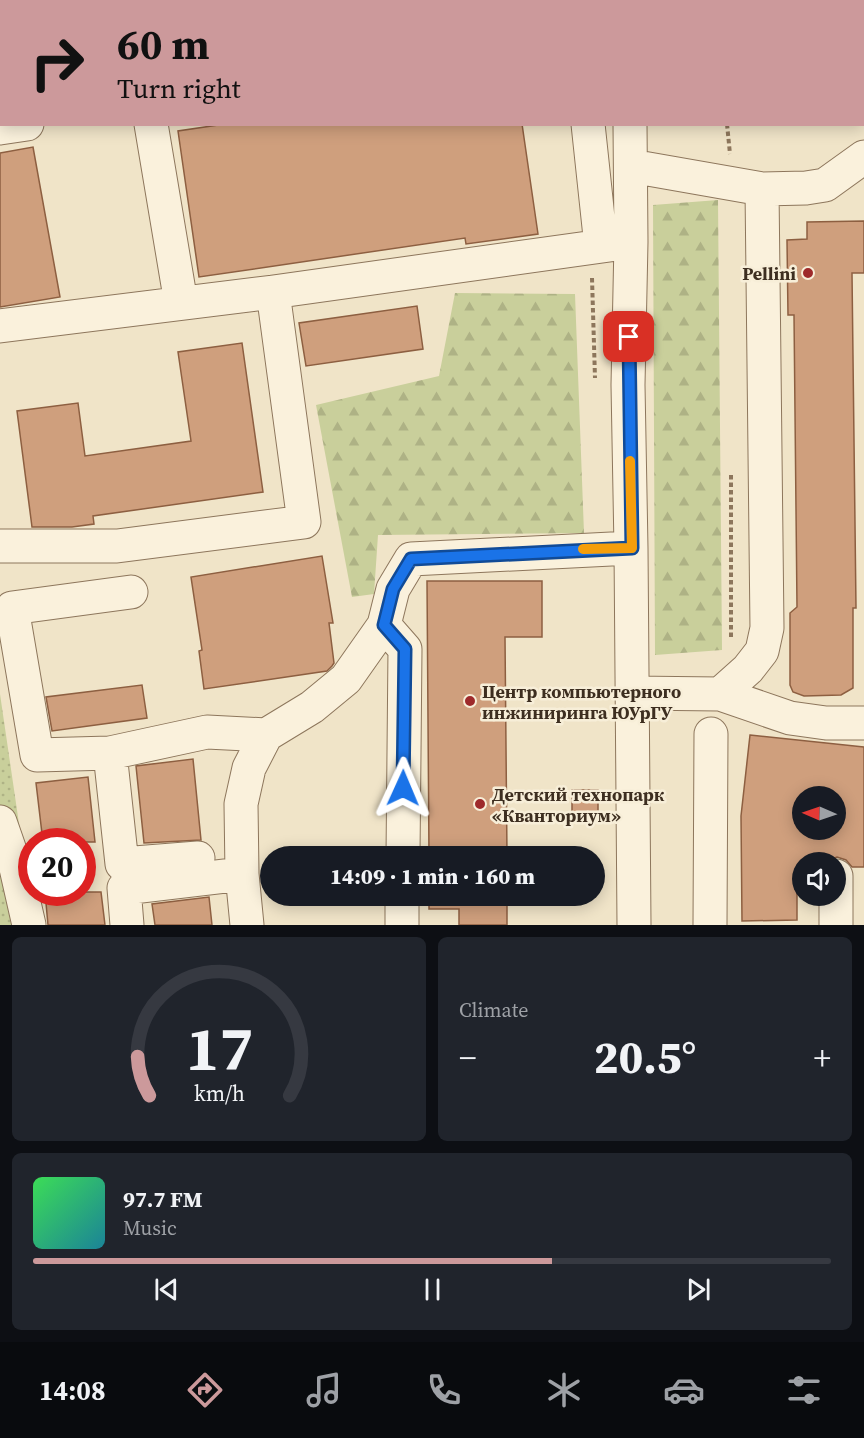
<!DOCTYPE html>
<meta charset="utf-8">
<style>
body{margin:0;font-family:"Source Serif 4",serif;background:#20242c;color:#f1f3f6;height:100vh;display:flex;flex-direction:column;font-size:22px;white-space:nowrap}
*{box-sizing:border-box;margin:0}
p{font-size:20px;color:#9ea1a6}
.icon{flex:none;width:33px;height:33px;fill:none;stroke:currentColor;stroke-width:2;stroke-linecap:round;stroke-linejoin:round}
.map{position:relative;height:925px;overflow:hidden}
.side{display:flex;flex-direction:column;gap:12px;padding:12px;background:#0d0f14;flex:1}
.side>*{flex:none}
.banner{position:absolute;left:0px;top:0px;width:864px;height:126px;box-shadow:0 3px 15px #0003;background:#cc999b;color:#111;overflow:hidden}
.needle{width:39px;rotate:272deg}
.controls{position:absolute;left:792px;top:786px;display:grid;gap:12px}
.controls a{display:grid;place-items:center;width:54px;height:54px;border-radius:50%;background:#171b24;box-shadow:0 3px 15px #0003;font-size:30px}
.speed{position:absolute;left:18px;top:828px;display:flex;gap:12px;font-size:30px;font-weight:700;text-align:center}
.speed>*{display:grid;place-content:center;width:78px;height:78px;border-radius:50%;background:#171b24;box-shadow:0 3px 15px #0003;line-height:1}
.speed .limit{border:9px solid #d22;background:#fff;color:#111}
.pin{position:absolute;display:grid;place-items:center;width:51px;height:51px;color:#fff;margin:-26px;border-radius:12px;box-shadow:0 3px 9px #0006}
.me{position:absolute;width:66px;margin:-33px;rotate:1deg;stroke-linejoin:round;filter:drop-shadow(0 0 4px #0008)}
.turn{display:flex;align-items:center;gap:21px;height:126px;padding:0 18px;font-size:27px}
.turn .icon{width:78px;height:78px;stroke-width:2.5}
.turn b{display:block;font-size:42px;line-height:51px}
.big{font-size:45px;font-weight:800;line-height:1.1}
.side .tile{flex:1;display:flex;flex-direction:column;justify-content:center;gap:9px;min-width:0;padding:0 21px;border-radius:9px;background:#20242c}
.side .dial{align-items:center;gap:0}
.dial svg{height:156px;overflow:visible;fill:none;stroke:#363941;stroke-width:7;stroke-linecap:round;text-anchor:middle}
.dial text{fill:#f1f3f6;stroke:none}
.song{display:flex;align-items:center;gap:18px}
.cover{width:72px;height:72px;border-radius:9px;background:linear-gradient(135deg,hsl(130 70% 55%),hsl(190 70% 35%))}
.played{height:6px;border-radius:3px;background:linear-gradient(90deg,#cc999b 65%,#363941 65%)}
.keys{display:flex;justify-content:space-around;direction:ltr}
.heat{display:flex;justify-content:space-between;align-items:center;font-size:33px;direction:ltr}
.side .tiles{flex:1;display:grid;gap:12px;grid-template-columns:1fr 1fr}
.tile:last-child{grid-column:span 2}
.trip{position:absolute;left:260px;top:846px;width:345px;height:60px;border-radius:30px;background:#171b24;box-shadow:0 3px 15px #0003;font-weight:800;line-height:60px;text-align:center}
.menu{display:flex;height:96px;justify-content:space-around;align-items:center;background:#090b0e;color:#9ea1a6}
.menu .icon{width:42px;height:42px}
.menu .active{color:#cc999b}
.menu b{font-size:27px;color:#f1f3f6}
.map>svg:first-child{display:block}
.forest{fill:url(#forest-firs)}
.park{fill:url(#park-dots)}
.building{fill:#cf9f7d;stroke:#8d5f41;stroke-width:1.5;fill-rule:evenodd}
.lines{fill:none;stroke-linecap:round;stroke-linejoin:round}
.minor-casing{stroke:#8d765c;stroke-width:35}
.path{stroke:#8d765c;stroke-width:4;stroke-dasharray:4.5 3;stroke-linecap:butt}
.minor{stroke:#faf1dc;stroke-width:33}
.route-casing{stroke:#114b97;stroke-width:15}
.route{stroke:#1a73e8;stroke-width:10}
.slow{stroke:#f59e0b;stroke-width:10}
.poi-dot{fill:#9e2a2b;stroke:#f7eed8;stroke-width:2}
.labels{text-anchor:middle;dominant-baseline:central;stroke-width:5;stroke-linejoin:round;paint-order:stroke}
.poi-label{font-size:18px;font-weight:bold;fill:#3d2e20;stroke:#f7eed8;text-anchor:start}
</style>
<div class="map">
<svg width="864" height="925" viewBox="0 0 864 925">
<defs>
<pattern id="forest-firs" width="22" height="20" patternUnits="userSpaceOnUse" patternTransform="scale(1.5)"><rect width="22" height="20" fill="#c9cf9b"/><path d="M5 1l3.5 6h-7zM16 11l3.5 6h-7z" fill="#aeb285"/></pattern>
<pattern id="park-dots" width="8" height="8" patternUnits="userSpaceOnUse" patternTransform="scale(1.5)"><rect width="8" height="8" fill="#c9cf9b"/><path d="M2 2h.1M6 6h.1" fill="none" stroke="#aeb285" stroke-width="1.8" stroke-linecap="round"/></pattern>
</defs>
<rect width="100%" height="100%" fill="#f0e4c8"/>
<path class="forest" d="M 84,0 L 510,0 L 511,1 L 85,2 Z
M 718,200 L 722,650 L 655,655 L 653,205 Z
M 455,293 L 575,294 L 584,533 L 378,535 L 374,594 L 352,597 L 316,405 L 439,376 Z"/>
<path class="park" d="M 0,694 L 23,851 L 42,925 L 0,925 Z"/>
<path class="building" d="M 225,124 L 522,124 L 538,234 L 466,244 L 465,238 L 199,277 L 178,131 Z
M 33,147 L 60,297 L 0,307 L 0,153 Z
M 864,221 L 864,273 L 852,273 L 856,608 L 853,608 L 853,688 L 841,695 L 804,696 L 793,692 L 790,685 L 790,613 L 797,607 L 794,315 L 788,315 L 787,240 L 807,239 L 807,222 Z
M 417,306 L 423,349 L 306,366 L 299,323 Z
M 242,343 L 263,492 L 93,516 L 94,524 L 72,527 L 32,527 L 17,411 L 78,403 L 85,456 L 191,441 L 178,352 Z
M 322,556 L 333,623 L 329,623 L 334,663 L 332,666 L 327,671 L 204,689 L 199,651 L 202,650 L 191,577 Z
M 427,581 L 542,581 L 542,637 L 505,637 L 507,856 L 429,856 Z
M 142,685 L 147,718 L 52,731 L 46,697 Z
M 750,735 L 864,747 L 864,867 L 852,867 L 846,860 L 837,857 L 824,862 L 802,862 L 802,867 L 797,867 L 797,920 L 742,921 L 741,816 ZM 802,796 L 836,796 L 836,830 L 802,830 Z
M 193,759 L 201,840 L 144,843 L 136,766 Z
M 88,777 L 95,842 L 43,842 L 36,783 Z
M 572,790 L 598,790 L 598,816 L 572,816 Z
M 45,892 L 101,892 L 105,925 L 48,925 Z
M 429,896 L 507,896 L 507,925 L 459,925 L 459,909 L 429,909 Z
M 209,897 L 212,925 L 155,925 L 152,904 Z"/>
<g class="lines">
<g class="minor-casing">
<path id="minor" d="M 24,0 L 25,2
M 618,0 L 618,2
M 862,17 L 864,20
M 0,60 L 2,60
M 151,124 L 181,303
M 588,124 L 601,246
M 630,124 L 631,242 L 628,385 L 631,548 L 634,925
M 0,128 L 27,124
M 631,166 L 762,189 L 767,628 L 762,651 L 748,669 L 720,694
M 762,189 L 806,188 L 825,185 L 864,157
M 0,326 L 273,292 L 631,242
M 0,546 L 117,546 L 304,522 L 273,292
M 131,592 L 12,608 L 37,755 L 110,753 L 207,732 L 266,735
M 384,625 L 405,649 L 403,856
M 632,693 L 720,694 L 790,718 L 826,723 L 864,723
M 110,753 L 122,864 L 198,858
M 0,822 L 16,868 L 29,925
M 836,876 L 836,925
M 127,925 L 124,888 L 242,874
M 247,925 L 242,874 L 241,804 L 249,768 L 266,735 L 312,707 L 346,679 L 384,625 L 393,589 L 411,559 L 631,548
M 402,925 L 402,896
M 710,925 L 711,734"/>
</g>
<path class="path" d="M 532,0 L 533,2
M 684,0 L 685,2
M 727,124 L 730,154
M 592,278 L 595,378
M 731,637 L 731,473"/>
<use href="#minor" class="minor"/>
</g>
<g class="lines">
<g class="route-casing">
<path id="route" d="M 403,788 L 405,649 L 384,625 L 393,589 L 411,559 L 632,548 L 629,337"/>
</g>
<use href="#route" class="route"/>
<path class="slow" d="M 583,549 L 632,548 L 630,461"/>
</g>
<g class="poi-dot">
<circle cx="808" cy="273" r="6"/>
<circle cx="470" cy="701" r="6"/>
<circle cx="480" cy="804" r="6"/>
</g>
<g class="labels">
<g class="poi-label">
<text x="796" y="273" text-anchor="end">Pellini</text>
<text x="482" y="691">Центр компьютерного<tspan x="482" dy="21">инжиниринга ЮУрГУ</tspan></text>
<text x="492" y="794">Детский технопарк<tspan x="492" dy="21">«Кванториум»</tspan></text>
</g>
</g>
</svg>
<div class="controls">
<a><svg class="needle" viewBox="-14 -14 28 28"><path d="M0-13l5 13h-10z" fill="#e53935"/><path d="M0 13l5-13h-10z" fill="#9ea1a6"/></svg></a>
<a><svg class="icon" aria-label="sound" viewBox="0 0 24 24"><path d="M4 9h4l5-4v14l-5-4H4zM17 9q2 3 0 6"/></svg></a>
</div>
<div class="speed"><div class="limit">20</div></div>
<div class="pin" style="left:629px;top:337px;background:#d93025"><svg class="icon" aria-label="arrive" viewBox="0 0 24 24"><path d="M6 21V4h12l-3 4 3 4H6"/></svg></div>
<svg class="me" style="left:403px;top:788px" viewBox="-20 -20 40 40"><path d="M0-17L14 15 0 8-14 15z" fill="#1a73e8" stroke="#fff" stroke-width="4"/></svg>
<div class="trip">14:09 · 1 min · 160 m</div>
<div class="banner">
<div class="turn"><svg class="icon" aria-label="right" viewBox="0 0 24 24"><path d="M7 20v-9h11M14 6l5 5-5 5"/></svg><div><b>60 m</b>Turn right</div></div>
</div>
</div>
<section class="side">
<div class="tiles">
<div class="tile dial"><svg viewBox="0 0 100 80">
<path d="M14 69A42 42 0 1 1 86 69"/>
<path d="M14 69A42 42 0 0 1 8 49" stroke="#cc999b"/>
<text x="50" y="56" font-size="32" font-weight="700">17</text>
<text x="50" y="72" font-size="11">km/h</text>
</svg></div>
<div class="tile"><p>Climate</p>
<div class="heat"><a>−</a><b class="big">20.5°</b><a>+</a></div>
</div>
<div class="tile">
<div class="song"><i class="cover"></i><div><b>97.7 FM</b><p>Music</p></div></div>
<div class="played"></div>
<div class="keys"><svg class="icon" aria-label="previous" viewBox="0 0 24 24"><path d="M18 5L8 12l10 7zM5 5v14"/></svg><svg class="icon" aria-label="pause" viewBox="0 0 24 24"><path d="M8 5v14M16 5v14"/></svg><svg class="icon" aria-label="next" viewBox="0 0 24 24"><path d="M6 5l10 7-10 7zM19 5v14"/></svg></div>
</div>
</div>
</section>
<nav class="menu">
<b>14:08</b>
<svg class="icon active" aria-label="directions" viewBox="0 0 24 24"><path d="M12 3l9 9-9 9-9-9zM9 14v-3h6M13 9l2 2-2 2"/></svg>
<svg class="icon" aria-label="music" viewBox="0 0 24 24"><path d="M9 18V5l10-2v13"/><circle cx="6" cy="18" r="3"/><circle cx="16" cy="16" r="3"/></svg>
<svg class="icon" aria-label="phone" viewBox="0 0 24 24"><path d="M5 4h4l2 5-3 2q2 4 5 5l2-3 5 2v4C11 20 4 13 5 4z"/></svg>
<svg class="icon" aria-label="climate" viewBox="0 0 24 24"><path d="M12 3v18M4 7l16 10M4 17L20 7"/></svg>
<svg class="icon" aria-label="car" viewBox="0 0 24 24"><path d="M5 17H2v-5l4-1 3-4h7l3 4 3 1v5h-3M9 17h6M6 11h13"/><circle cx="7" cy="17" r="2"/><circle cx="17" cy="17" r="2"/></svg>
<svg class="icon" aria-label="filters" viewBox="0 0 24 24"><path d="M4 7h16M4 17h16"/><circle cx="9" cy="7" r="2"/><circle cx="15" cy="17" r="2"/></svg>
</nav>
